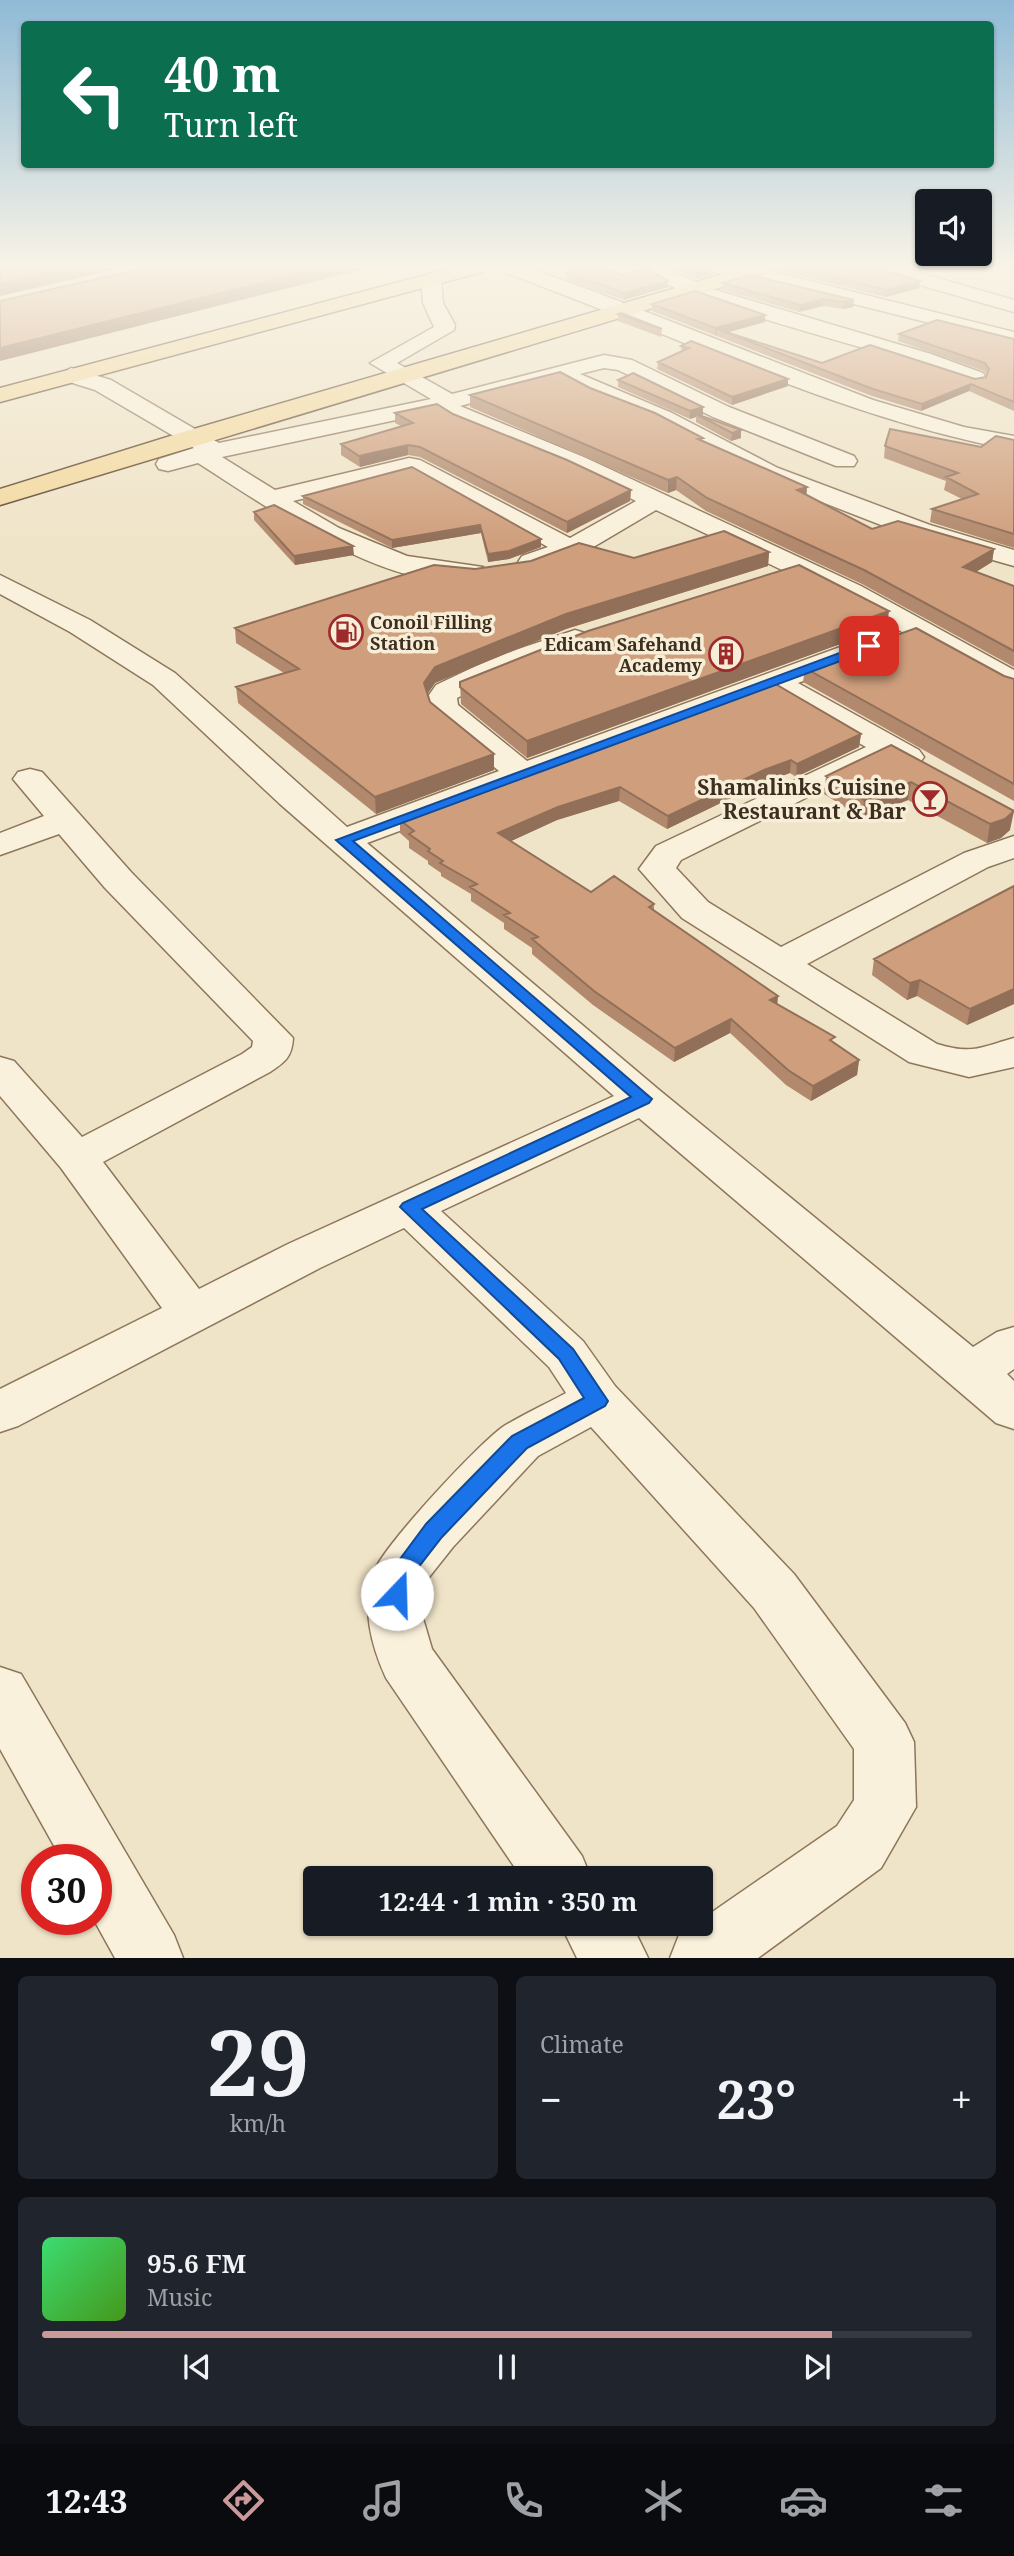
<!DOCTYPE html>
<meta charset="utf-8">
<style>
body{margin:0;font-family:"Noto Serif",serif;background:#20242c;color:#f1f3f6;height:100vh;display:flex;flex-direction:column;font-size:26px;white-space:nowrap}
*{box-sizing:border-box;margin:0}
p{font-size:23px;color:#9ea1a6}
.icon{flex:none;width:38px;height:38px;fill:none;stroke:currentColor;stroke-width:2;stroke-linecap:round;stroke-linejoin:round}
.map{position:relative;height:1958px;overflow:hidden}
.drawer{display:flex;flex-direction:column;gap:18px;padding:18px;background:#0d0f14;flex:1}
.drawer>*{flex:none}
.guide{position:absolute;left:21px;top:21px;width:973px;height:147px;border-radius:7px;box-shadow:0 2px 5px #0004;background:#0b6e4f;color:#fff;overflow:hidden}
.fabs{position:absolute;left:915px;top:189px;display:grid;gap:14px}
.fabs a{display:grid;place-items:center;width:77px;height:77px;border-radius:7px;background:#171b24;box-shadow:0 2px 5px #0004;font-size:35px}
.speed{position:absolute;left:21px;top:1844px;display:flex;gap:14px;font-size:35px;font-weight:700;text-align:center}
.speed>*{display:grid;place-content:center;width:91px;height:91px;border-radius:50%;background:#171b24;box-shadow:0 2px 5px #0004;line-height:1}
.speed .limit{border:10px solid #d22;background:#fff;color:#111}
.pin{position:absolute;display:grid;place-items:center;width:60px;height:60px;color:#fff;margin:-30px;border-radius:14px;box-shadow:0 4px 10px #0006}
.me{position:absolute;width:77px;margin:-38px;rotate:21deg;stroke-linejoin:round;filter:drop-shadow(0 0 5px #0008)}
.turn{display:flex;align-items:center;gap:24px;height:147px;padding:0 28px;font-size:32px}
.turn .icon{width:91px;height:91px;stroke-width:2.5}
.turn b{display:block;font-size:49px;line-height:60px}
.big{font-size:52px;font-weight:700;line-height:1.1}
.drawer .widget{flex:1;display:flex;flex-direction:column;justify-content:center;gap:10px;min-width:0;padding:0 24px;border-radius:10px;background:#20242c}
.drawer .dial{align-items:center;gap:0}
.dial b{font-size:91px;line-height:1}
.song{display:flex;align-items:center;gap:21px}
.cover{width:84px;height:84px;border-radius:10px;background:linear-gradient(135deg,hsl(140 70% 55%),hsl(100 70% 35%))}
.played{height:7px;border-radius:4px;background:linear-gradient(90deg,#cc999b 85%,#363941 85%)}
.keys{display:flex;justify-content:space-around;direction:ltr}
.heat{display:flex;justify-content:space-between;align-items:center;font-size:38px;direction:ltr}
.drawer .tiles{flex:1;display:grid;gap:18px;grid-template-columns:1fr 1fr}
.widget:last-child{grid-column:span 2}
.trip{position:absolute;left:303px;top:1866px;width:410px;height:70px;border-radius:7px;background:#171b24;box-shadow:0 2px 5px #0004;font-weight:700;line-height:70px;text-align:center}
.tab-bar{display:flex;height:112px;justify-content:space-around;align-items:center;background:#090b0e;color:#9ea1a6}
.tab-bar .icon{width:49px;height:49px}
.tab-bar .current{color:#cc999b}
.tab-bar b{font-size:32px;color:#f1f3f6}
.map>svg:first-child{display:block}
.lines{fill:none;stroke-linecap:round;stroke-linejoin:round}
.minor-casing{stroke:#8d765c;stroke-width:3}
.major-casing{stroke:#5b4430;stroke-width:3}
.minor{fill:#faf1dc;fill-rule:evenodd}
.major{fill:#f3d9a0;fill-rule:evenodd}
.wall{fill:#b2896c}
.shaded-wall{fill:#916f58}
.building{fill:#cf9f7d;stroke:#916f58;stroke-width:2}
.route{fill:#1a73e8;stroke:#114b97;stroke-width:2}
.labels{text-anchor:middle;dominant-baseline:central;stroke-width:7;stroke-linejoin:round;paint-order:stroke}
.far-poi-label{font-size:18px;font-weight:bold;fill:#3d2e20;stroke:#f7eed8;text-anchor:start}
.poi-label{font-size:21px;font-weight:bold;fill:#3d2e20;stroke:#f7eed8;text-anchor:end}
</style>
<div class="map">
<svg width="1014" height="1958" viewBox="0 0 1014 1958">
<rect width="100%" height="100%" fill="#f0e4c8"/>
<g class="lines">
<g class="minor-casing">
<path id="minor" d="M 501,268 L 529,268 L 590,290 L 873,400 L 964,427 L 1014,436 L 1014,450 C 836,417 673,333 503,272 Z
M 640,268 L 665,268 L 712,289 L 931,354 L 983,373 L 986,378 L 983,383 C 963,388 922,366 902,359 C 859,346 660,294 640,268 Z
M 710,268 L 770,271 L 1014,332 L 1014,344 L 770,283 L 712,272 Z
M 872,268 L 903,268 L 1014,300 L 1014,312 L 874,272 Z
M 431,273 L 441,279 L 443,303 L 455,325 L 454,330 L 397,363 L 452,394 L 604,355 L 632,360 L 729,407 L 854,456 L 857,461 L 854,466 L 836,466 L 713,417 L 618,370 L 604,368 L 580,374 L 672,413 L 778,468 L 930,525 L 1014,550 L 1014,566 L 912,537 L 760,478 L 656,423 L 557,380 L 460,406 L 586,458 L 861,586 L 1014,670 L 1014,691 L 1003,688 L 841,598 L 656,510 L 590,549 L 532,570 L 522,568 L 518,562 L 522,556 L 548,547 L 413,473 L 293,501 L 339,528 L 407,556 L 483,567 L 487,573 L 483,579 C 398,600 267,507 198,463 L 168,471 L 159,469 L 156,464 L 159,459 L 194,448 L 95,390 L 63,380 L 60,375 L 71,368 L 111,380 L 219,443 L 431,399 L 370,363 L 434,327 L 423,303 L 421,279 ZM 438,411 L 454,422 L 568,468 L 636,501 L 570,538 L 420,460 L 409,458 L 275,490 L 222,457 Z
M 0,575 L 90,620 L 175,673 L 347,827 L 499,771 L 432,715 L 427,698 L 436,685 L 495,657 L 575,630 L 585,633 L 590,639 L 585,645 L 517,669 L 457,698 L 458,705 L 527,761 L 843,646 L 853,643 L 863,646 L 868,652 L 863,658 L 798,683 L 919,750 L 924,757 L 919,764 L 908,767 L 886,758 L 681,860 L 676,868 L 708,902 L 781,947 L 964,853 L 1014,836 L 1014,858 L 988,867 L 807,964 L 937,1044 C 973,1055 981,1047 1014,1038 L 1014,1067 L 969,1077 L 909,1062 L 682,918 L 639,869 L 656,846 L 866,747 L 771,693 L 367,843 L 658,1089 L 973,1347 L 997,1332 L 1014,1327 L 1014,1369 L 1007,1374 L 1014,1381 L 1014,1429 L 996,1423 L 639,1118 L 441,1211 L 583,1341 L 615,1386 L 794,1574 L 905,1723 L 914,1742 L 916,1807 L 881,1868 L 758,1958 L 670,1958 L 679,1935 L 837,1826 L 854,1800 L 854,1749 L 754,1608 L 591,1427 L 538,1456 L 453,1547 L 426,1581 L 422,1615 L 432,1649 L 582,1856 L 591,1878 L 522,1878 L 386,1678 C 371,1645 362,1610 373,1574 C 381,1548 480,1442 504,1426 C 524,1414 546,1404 566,1393 L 549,1367 L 404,1228 L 320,1268 L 18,1426 L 0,1432 L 0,1389 L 162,1308 L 61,1168 L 0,1096 L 0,1057 L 14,1061 L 82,1137 L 242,1054 L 252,1047 L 253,1041 L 105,888 L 59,834 L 0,855 L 0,833 L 44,816 L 13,779 L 18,772 L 30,769 L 42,772 L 131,872 L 293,1038 C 292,1057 285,1062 270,1072 L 103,1162 L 199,1289 L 288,1244 L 614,1096 L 280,804 L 153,685 L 70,632 L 0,594 Z
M 0,1667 L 21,1674 L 174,1935 L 183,1958 L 115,1958 L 94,1920 L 96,1860 L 62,1860 L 0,1749 Z
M 560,1923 L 631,1923 L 648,1958 L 577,1958 Z"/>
</g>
<g class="major-casing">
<path id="major" d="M 452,268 L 484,268 L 482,272 L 0,402 L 0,388 Z
M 744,268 L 774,268 L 772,272 L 0,505 L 0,489 L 180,433 Z"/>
</g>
<use href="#minor" class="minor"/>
<use href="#major" class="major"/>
</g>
<path class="wall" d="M 672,268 L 712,268 L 712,275 L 696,279 Z
M 775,268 L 876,268 L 919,288 L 886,297 L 776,270 Z
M 566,272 L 623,275 L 668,287 L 624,300 L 566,279 Z
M 723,283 L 854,300 L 853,307 L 843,309 L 823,306 L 799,312 L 723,290 Z
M 652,304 L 765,315 L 765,322 L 727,332 L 822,363 L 975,379 L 986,377 L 987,375 L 984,371 L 898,341 L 899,334 L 1014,339 L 1014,411 L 969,391 L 921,411 L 872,396 L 652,311 Z
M 618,314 L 662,329 L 661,337 L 618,321 Z
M 681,346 L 788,379 L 788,386 L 732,405 L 657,369 L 658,362 L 681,352 Z
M 618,380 L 703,407 L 703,415 L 700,416 L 741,438 L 731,441 L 696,422 L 696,417 L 690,419 L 618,387 Z
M 590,388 L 703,438 L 702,441 L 807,487 L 806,495 L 872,529 L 994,549 L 992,562 L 976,572 L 1014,586 L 1014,667 L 862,584 L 706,511 L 676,490 L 668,493 L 470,407 L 470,395 Z
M 395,413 L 453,414 L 631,490 L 630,501 L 567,533 L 420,457 L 408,455 L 360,467 L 341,455 L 341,444 L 401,426 L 395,423 Z
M 1014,440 L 1014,548 L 930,522 L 932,509 L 962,499 L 944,490 L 946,481 L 884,458 L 885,446 L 981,447 Z
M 412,467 L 541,547 L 509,559 L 488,562 L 481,533 L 392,548 L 303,504 L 303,496 Z
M 254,512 L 354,555 L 295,565 L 254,520 Z
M 769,552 L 768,566 L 566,629 L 435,683 L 427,694 L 430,702 L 494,754 L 494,770 L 376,814 L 238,703 L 236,687 L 284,673 L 236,643 L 235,628 L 475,569 L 634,558 Z
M 887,627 L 527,758 L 461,704 L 460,682 Z
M 805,668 L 1004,676 L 1014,679 L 1014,801 L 803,682 Z
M 861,734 L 859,747 L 796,777 L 790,773 L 762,783 L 667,829 L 619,801 L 557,820 L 511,841 L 591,892 L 654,904 L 654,911 L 777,1005 L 859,1060 L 857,1075 L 811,1101 L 786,1085 L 730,1033 L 674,1062 L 593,1005 L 532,954 L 532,948 L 504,929 L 504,923 L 471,901 L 471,894 L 441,876 L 441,873 L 428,864 L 428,861 L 409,848 L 409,841 L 400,833 L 400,820 Z
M 891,745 L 1010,830 L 1001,838 L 987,843 L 908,800 L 862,818 L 824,794 L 826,776 Z
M 874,959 L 1014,1004 L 967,1025 L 917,996 L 907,1000 L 872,975 Z"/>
<path class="shaded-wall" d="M 71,268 L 122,268 L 0,296 L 0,284 Z
M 322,268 L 368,268 L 0,361 L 0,348 Z
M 712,268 L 712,275 L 696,279 L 697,272 Z
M 668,281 L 668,287 L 624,300 L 624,293 Z
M 920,281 L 919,288 L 886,297 L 887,290 Z
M 823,299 L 823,306 L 799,312 L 800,305 Z
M 854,300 L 853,307 L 843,309 L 844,302 Z
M 765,315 L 765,322 L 726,333 L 717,329 L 716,335 L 715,336 L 715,328 Z
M 788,379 L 788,386 L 732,405 L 732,397 Z
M 971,384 L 969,391 L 921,411 L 922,404 Z
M 703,407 L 703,415 L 699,416 L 696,414 L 696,417 L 690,419 L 690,411 Z
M 741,430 L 741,438 L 731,441 L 732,433 Z
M 408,445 L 408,455 L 360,467 L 359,456 Z
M 677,477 L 676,490 L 668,493 L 668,480 Z
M 807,487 L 806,500 L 797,490 Z
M 631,490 L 630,501 L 567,533 L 567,522 Z
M 480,525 L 481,533 L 392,548 L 392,540 Z
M 541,539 L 541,547 L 509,559 L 488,562 L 488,554 Z
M 353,546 L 354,555 L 295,565 L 294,556 Z
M 994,549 L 992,562 L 961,581 L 963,567 Z
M 769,552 L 768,566 L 566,629 L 435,683 L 424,699 L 424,683 L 435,667 L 566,614 Z
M 889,611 L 887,627 L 527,758 L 527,741 Z
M 861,734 L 859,747 L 796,777 L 797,764 Z
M 494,754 L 494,770 L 376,814 L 375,797 Z
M 791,760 L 790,773 L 762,783 L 667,829 L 668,816 L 764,770 Z
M 911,782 L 908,800 L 862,818 L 864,800 Z
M 620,787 L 619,801 L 557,820 L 498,847 L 498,833 L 558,807 Z
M 1014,811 L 1010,830 L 1001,838 L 987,843 L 990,824 Z
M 920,980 L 917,996 L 907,1000 L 910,983 Z
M 1014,989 L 1014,1004 L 967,1025 L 970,1009 Z
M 778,996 L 777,1010 L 770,1000 Z
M 731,1019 L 730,1033 L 674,1062 L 675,1048 Z
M 859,1060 L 857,1075 L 811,1101 L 813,1086 Z"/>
<path class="building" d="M 0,268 L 71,268 L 0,284 Z
M 145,268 L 322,268 L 0,348 L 0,301 Z
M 577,268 L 602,268 L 623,275 L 646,268 L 668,281 L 624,293 L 566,272 Z
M 687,268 L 711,268 L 697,272 Z
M 797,268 L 876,268 L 920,281 L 887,290 Z
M 750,275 L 854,300 L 844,302 L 823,299 L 800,305 L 723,283 Z
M 695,291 L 765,315 L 715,328 L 652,304 Z
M 621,313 L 662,329 L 618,314 Z
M 937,320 L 1014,339 L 1014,402 L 971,384 L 922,404 L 873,389 L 717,329 L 822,363 L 870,345 L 975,379 L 986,377 L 989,369 L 985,363 L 899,334 Z
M 691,341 L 788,379 L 732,397 L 658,362 L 689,348 L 681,346 Z
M 560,372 L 590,388 L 655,413 L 703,438 L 698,439 L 807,487 L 797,490 L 872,529 L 898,521 L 994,549 L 963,567 L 1014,586 L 1014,651 L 864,570 L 707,498 L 677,477 L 668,480 L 470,395 Z
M 633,373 L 703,407 L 690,411 L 618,380 Z
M 437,404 L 453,414 L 567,460 L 631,490 L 567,522 L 420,447 L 408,445 L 359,456 L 341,444 L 413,423 L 395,413 Z
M 696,414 L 741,430 L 732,433 Z
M 890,429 L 981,447 L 996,436 L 1014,440 L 1014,534 L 932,509 L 978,494 L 946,477 L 958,473 L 885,446 Z
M 412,467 L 541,539 L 509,551 L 488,554 L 480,525 L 392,540 L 303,496 Z
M 274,505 L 353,546 L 294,556 L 254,512 Z
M 724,531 L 769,552 L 566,614 L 435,667 L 424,683 L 430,702 L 494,754 L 375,797 L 236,687 L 299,669 L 235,628 L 434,565 L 475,569 L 531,561 L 579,543 L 634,558 Z
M 799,565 L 889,611 L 527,741 L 460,687 L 460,682 L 588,631 Z
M 916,628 L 1004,676 L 1014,679 L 1014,784 L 805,668 Z
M 772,682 L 861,734 L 797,764 L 791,760 L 764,770 L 668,816 L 620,787 L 558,807 L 498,833 L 591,892 L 614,876 L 654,904 L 649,907 L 778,996 L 770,1000 L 835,1037 L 830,1040 L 859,1060 L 813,1086 L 788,1070 L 731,1019 L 675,1048 L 594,991 L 532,939 L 538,937 L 504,915 L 510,913 L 470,887 L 477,884 L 440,863 L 443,861 L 428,851 L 430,849 L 409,834 L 414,831 L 400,820 Z
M 891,745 L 1014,811 L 1005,819 L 990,824 L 911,782 L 864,800 L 826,776 Z
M 1014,886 L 1014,989 L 970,1009 L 920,980 L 910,983 L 874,959 Z"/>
<linearGradient id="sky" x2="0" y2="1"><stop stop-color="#8fbad6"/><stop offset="0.49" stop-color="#f8f3e6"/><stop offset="1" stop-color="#f8f3e6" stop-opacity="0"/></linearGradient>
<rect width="1014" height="542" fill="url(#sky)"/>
<path class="route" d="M 869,642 L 875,646 L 873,649 L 353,841 L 652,1099 L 649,1103 L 422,1209 L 573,1349 L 608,1401 L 605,1406 L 527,1448 L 442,1537 L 411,1577 L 406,1601 L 397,1604 L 389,1601 L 386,1594 L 389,1574 L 426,1524 L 512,1436 L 584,1398 L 559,1359 L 400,1207 L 403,1203 L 631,1097 L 336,840 Z"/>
<defs>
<g id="fuel-ring" transform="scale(1.75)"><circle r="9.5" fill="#f7eed8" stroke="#9e2a2b" stroke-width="1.5"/><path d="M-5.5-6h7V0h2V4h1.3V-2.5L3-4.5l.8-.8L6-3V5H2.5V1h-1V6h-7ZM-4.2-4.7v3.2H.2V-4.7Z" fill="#9e2a2b"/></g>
<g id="building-ring" transform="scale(1.75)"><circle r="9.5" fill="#f7eed8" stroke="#9e2a2b" stroke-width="1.5"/><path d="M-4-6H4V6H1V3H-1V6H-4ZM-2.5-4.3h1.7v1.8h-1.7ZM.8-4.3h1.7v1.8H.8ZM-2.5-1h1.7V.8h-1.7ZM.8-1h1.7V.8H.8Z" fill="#9e2a2b"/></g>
<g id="bar-ring" transform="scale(1.75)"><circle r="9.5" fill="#f7eed8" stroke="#9e2a2b" stroke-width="1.5"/><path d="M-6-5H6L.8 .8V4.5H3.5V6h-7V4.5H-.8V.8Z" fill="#9e2a2b"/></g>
</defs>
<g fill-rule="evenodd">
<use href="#fuel-ring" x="346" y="632"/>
<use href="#building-ring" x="726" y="654"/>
<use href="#bar-ring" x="930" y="799"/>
</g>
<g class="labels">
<g class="far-poi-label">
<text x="370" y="622">Conoil Filling<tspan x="370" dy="21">Station</tspan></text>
<text x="702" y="644" text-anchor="end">Edicam Safehand<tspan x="702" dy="21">Academy</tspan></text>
</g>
<g class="poi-label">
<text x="906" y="787">Shamalinks Cuisine<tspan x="906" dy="24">Restaurant &amp; Bar</tspan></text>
</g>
</g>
</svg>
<div class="fabs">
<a><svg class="icon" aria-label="sound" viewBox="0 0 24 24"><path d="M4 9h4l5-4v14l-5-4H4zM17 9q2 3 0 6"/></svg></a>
</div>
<div class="speed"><div class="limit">30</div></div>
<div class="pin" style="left:869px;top:646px;background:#d93025"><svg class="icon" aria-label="arrive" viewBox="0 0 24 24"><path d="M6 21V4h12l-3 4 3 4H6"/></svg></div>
<svg class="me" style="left:397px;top:1594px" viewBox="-20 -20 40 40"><circle r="19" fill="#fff"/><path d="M0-13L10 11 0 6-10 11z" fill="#1a73e8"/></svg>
<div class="trip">12:44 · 1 min · 350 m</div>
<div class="guide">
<div class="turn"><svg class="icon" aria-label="left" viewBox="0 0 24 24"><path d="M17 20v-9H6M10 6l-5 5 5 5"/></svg><div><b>40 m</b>Turn left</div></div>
</div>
</div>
<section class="drawer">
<div class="tiles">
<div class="widget dial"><b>29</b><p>km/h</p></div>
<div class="widget"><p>Climate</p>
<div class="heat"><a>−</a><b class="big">23°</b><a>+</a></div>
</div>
<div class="widget">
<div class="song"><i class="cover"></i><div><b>95.6 FM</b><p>Music</p></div></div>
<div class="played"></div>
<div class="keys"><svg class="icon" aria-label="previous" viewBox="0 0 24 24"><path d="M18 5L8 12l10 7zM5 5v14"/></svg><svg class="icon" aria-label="pause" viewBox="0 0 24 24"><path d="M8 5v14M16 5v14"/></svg><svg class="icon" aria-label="next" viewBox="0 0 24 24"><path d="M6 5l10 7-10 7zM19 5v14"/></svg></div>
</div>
</div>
</section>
<nav class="tab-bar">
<b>12:43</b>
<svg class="icon current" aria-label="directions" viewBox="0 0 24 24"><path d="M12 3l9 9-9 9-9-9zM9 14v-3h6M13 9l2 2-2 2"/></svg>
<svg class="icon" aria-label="music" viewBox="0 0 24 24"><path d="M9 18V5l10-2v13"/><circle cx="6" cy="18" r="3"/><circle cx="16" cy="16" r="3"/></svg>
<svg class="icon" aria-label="phone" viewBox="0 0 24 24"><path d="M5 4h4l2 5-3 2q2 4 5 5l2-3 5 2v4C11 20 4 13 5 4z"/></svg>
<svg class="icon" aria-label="climate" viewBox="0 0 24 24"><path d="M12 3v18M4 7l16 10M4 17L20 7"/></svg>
<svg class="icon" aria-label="car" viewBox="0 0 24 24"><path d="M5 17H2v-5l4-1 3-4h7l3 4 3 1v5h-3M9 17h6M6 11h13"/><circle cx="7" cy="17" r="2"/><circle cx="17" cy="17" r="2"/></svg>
<svg class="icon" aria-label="filters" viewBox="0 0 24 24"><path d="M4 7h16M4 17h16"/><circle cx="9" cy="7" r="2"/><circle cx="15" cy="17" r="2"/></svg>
</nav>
